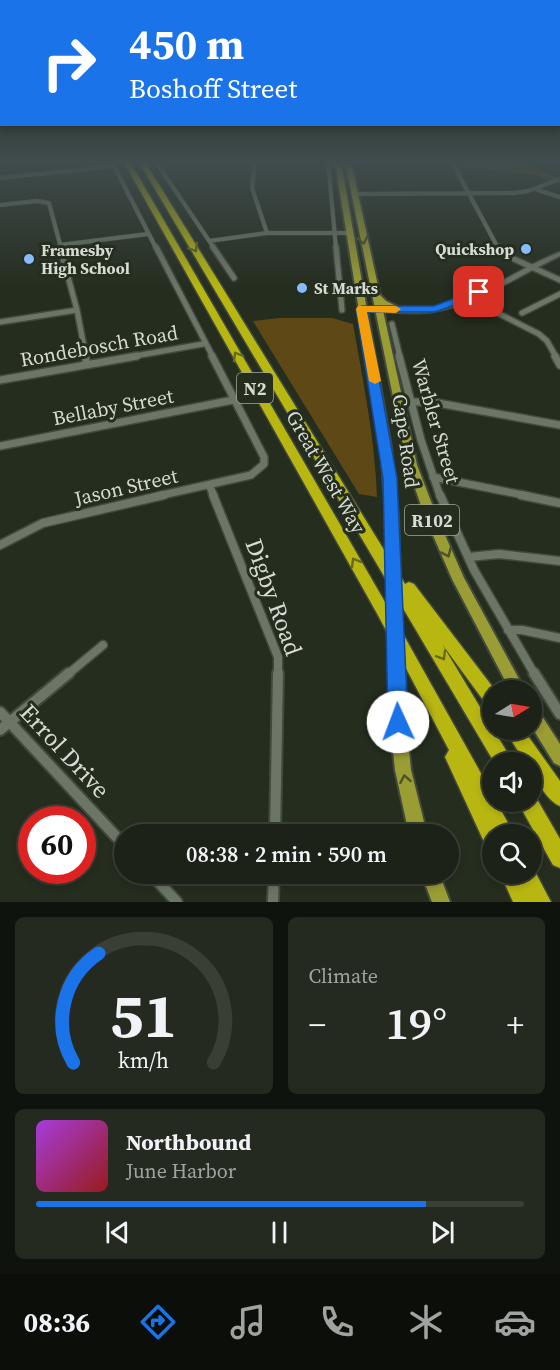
<!DOCTYPE html>
<meta charset="utf-8">
<style>
body{margin:0;font-family:"Source Serif 4",serif;background:#252a20;color:#f1f3f6;height:100vh;display:flex;flex-direction:column;font-size:22px;white-space:nowrap}
*{box-sizing:border-box;margin:0}
p{font-size:20px;color:#a0a4a1}
.icon{flex:none;width:33px;height:33px;fill:none;stroke:currentColor;stroke-width:2;stroke-linecap:round;stroke-linejoin:round}
.map{position:relative;height:902px;overflow:hidden}
.drawer{display:flex;flex-direction:column;gap:15px;padding:15px;background:#0f130d;flex:1}
.drawer>*{flex:none}
.top-card{position:absolute;left:0px;top:0px;width:561px;height:126px;box-shadow:0 3px 9px #0003,0 0 0 2px #3a3f36;background:#1a73e8;color:#fff;overflow:hidden}
.needle{width:39px;rotate:79deg}
.tools{position:absolute;left:482px;top:680px;display:grid;gap:12px}
.tools a{display:grid;place-items:center;width:60px;height:60px;border-radius:50%;background:#1c2217;box-shadow:0 3px 9px #0003,0 0 0 2px #3a3f36;font-size:30px}
.speed{position:absolute;left:18px;top:806px;display:flex;gap:12px;font-size:30px;font-weight:700;text-align:center}
.speed>*{display:grid;place-content:center;width:78px;height:78px;border-radius:50%;background:#1c2217;box-shadow:0 3px 9px #0003,0 0 0 2px #3a3f36;line-height:1}
.speed .limit{border:9px solid #d22;background:#fff;color:#111}
.pin{position:absolute;display:grid;place-items:center;width:51px;height:51px;color:#fff;margin:-26px;border-radius:12px;box-shadow:0 3px 9px #0006}
.me{position:absolute;width:66px;margin:-33px;rotate:358deg;stroke-linejoin:round;filter:drop-shadow(0 0 4px #0008)}
.turn{display:flex;align-items:center;gap:21px;height:126px;padding:0 30px;font-size:27px}
.turn .icon{width:78px;height:78px;stroke-width:2.5}
.turn b{display:block;font-size:42px;line-height:51px}
.big{font-size:45px;font-weight:600;line-height:1.1}
.drawer .widget{flex:1;display:flex;flex-direction:column;justify-content:center;gap:9px;min-width:0;padding:0 21px;border-radius:9px;background:#252a20}
.drawer .dial{align-items:center;gap:0}
.dial svg{height:156px;overflow:visible;fill:none;stroke:#3a3f36;stroke-width:7;stroke-linecap:round;text-anchor:middle}
.dial text{fill:#f1f3f6;stroke:none}
.song{display:flex;align-items:center;gap:18px}
.cover{width:72px;height:72px;border-radius:9px;background:linear-gradient(135deg,hsl(280 70% 55%),hsl(0 70% 35%))}
.played{height:6px;border-radius:3px;background:linear-gradient(90deg,#1a73e8 80%,#3a3f36 80%)}
.keys{display:flex;justify-content:space-around;direction:ltr}
.heat{display:flex;justify-content:space-between;align-items:center;font-size:33px;direction:ltr}
.drawer .tiles{flex:1;display:grid;gap:15px;grid-template-columns:1fr 1fr}
.widget:last-child{grid-column:span 2}
.trip{position:absolute;left:114px;top:824px;width:345px;height:60px;border-radius:30px;background:#1c2217;box-shadow:0 3px 9px #0003,0 0 0 2px #3a3f36;font-weight:600;line-height:60px;text-align:center}
.tabs{display:flex;height:96px;justify-content:space-around;align-items:center;background:#0b0e09;color:#a0a4a1}
.tabs .icon{width:42px;height:42px}
.tabs .on{color:#1a73e8}
.tabs b{font-size:27px;color:#f1f3f6}
.map>svg:first-child{display:block}
.green{fill:#5e4916}
.lines{fill:none;stroke-linecap:round;stroke-linejoin:round}
.minor-far4-casing{stroke:#42493e;stroke-width:5}
.minor-far3-casing{stroke:#42493e;stroke-width:8}
.minor-far2-casing{stroke:#42493e;stroke-width:10}
.minor-far1-casing{stroke:#42493e;stroke-width:11}
.minor-casing{stroke:#42493e;stroke-width:14}
.tertiary-casing{stroke:#42493e;stroke-width:3}
.primary-casing{stroke:#42493e;stroke-width:4}
.motorway-casing{stroke:#42493e;stroke-width:3}
.minor-far4{stroke:#6c7666;stroke-width:4}
.minor-far3{stroke:#6c7666;stroke-width:5}
.minor-far2{stroke:#6c7666;stroke-width:7}
.minor-far1{stroke:#6c7666;stroke-width:8}
.minor{stroke:#6c7666;stroke-width:10}
.tertiary{fill:#6c7666;fill-rule:evenodd}
.primary{fill:#9a9d34;fill-rule:evenodd}
.motorway{fill:#b8b712;fill-rule:evenodd}
.primary-bridge-far1-casing{stroke:#42493e;stroke-width:16;stroke-linecap:butt}
.primary-bridge-casing{stroke:#42493e;stroke-width:20;stroke-linecap:butt}
.primary-bridge-far1{stroke:#9a9d34;stroke-width:13}
.primary-bridge{stroke:#9a9d34;stroke-width:16}
.oneway{stroke:#4e5426}
.oneway2{stroke:#676b19}
.route{fill:#1a73e8;stroke:#114b97;stroke-width:1.5}
.slow{fill:#f59e0b}
.poi-dot{fill:#87bbfc;stroke:#252d1f;stroke-width:2}
.labels{text-anchor:middle;dominant-baseline:central;stroke-width:6;stroke-linejoin:round;paint-order:stroke}
.far-poi-label{font-size:16px;font-weight:bold;fill:#d6dcd3;stroke:#252d1f;text-anchor:start}
.shield{fill:#252d1f;stroke:#a1a89d;stroke-width:1.5}
.shield-label{font-size:18px;font-weight:bold;fill:#d6dcd3}
.street-label{font-size:20px;fill:#d6dcd3;stroke:#252d1f}
.near-street-label{font-size:24px;fill:#d6dcd3;stroke:#252d1f}
</style>
<div class="map">
<svg width="560" height="902" viewBox="0 0 560 902">
<rect width="100%" height="100%" fill="#252d1f"/>
<path class="green" d="M 459,162 C 477,162 523,160 537,168 C 548,173 545,175 559,178 L 552,181 L 536,175 L 460,167 Z
M 279,318 L 332,318 L 353,324 C 363,381 375,439 377,497 L 359,494 L 253,321 Z"/>
<g class="lines">
<g class="minor-far4-casing">
<path id="minor-far4" d="M 112,162 L 156,248
M 156,162 L 214,248
M 255,162 L 252,188 L 267,233
M 328,162 L 336,248
M 452,162 L 498,248
M 0,178 L 113,166
M 535,189 L 560,197
M 354,194 L 514,193 L 528,191 L 560,179
M 0,205 L 37,201 L 49,203 L 61,248
M 209,241 L 267,233 L 349,233
M 60,245 L 148,234"/>
</g>
<g class="minor-far3-casing">
<path id="minor-far3" d="M 60,247 L 77,310 L 86,357
M 156,247 L 213,357
M 213,247 L 234,278
M 336,247 L 342,310
M 498,247 L 501,253 L 560,280
M 468,298 L 539,334 L 547,341 L 556,357
M 522,313 L 560,294
M 0,322 L 77,310
M 392,324 L 400,357
M 129,357 L 203,344"/>
</g>
<g class="minor-far2-casing">
<path id="minor-far2" d="M 85,356 L 87,364
M 399,356 L 421,440 L 440,496
M 555,356 L 560,365
M 0,380 L 137,356
M 410,402 L 432,402 L 560,425
M 0,446 L 233,400
M 433,477 L 528,496
M 209,485 L 214,496
M 158,496 L 251,475 L 264,464 L 264,457 L 212,356"/>
</g>
<g class="minor-far1-casing">
<path id="minor-far1" d="M 213,495 L 278,657 L 278,675
M 440,495 L 474,570 L 535,675
M 521,495 L 560,503
M 0,545 L 43,523 L 164,495
M 469,557 L 499,554 L 560,561
M 508,630 L 522,630 L 560,638
M 67,675 L 103,645"/>
</g>
<g class="minor-casing">
<path id="minor" d="M 534,673 L 560,714
M 0,712 L 124,845
M 0,730 L 69,673
M 275,834 L 278,673
M 150,873 L 177,902
M 273,902 L 274,873"/>
</g>
<g class="tertiary-casing">
<path id="tertiary" d="M 560,252 L 560,256 C 520,275 476,305 432,312 C 409,315 385,311 362,311 L 359,309 L 362,307 C 385,308 409,311 432,308 C 478,301 517,268 560,252 Z"/>
</g>
<g class="primary-casing">
<path id="primary" d="M 335,162 L 341,162 L 391,447 L 398,514 L 396,517 L 388,517 L 386,514 L 381,447 Z
M 345,162 L 351,162 L 380,295 L 386,301 L 402,309 L 398,311 L 382,306 L 417,465 L 437,517 L 464,578 L 525,690 L 510,690 L 452,579 L 425,517 L 407,465 Z
M 531,705 L 536,707 L 560,744 L 560,766 L 554,763 L 531,726 Z
M 398,715 L 403,717 L 406,722 L 411,770 L 427,834 L 409,834 L 395,770 L 390,722 L 393,717 Z
M 421,873 L 439,873 L 450,902 L 432,902 Z"/>
</g>
<g class="motorway-casing">
<path id="motorway" d="M 124,162 L 130,162 L 389,609 L 492,793 L 492,801 L 496,801 L 514,834 L 492,834 L 492,847 L 485,844 L 445,757 L 449,750 L 379,617 Z
M 139,162 L 145,162 L 405,584 L 409,582 L 414,584 L 495,690 L 492,690 L 492,707 L 486,704 L 442,644 L 513,762 L 494,762 Z
M 504,729 L 523,729 L 560,781 L 560,806 C 548,802 531,775 531,762 L 525,762 Z
M 531,793 L 534,794 L 560,839 L 560,868 L 553,865 L 517,801 L 531,801 Z
M 531,865 L 532,866 L 551,902 L 513,902 L 500,873 L 531,873 Z"/>
</g>
<use href="#minor-far4" class="minor-far4"/>
<use href="#minor-far3" class="minor-far3"/>
<use href="#minor-far2" class="minor-far2"/>
<use href="#minor-far1" class="minor-far1"/>
<use href="#minor" class="minor"/>
<use href="#tertiary" class="tertiary"/>
<use href="#primary" class="primary"/>
<use href="#motorway" class="motorway"/>
<g class="primary-bridge-far1-casing">
<path id="primary-bridge-far1" d="M 392,514 L 397,675"/>
</g>
<g class="primary-bridge-casing">
<path id="primary-bridge" d="M 397,673 L 398,722"/>
</g>
<use href="#primary-bridge-far1" class="primary-bridge-far1"/>
<use href="#primary-bridge" class="primary-bridge"/>
</g>
<defs><path id="oneway-chevron" d="M-2-3.5L2.5 0L-2 3.5" fill="none" stroke-width="1.6" stroke-linecap="round" stroke-linejoin="round" transform="scale(1.5)"/></defs>
<g class="oneway">
<use href="#oneway-chevron" transform="translate(363 240) rotate(78)"/>
<use href="#oneway-chevron" transform="translate(447 553) rotate(66)"/>
<use href="#oneway-chevron" transform="translate(405 779) rotate(-100)"/>
</g>
<g class="oneway2">
<use href="#oneway-chevron" transform="translate(194 248) rotate(59)"/>
<use href="#oneway-chevron" transform="translate(237 356) rotate(-120)"/>
<use href="#oneway-chevron" transform="translate(355 562) rotate(-120)"/>
<use href="#oneway-chevron" transform="translate(442 656) rotate(59)"/>
</g>
<linearGradient id="sky" x2="0" y2="1"><stop stop-color="#141911"/><stop offset="0.56" stop-color="#404c4d"/><stop offset="1" stop-color="#404c4d" stop-opacity="0"/></linearGradient>
<rect width="560" height="289" fill="url(#sky)"/>
<path class="route" d="M 479,289 L 483,290 L 483,295 L 435,312 L 367,312 L 397,478 L 408,722 L 405,729 L 398,732 L 391,729 L 388,722 L 383,478 L 356,309 L 362,306 L 434,306 Z"/>
<path class="slow" d="M 358,306 L 396,306 L 401,309 L 396,313 L 367,312 L 381,381 L 375,384 L 369,381 L 356,309 Z"/>
<g class="poi-dot">
<circle cx="526" cy="249" r="6"/>
<circle cx="29" cy="259" r="6"/>
<circle cx="302" cy="288" r="6"/>
</g>
<g class="labels">
<g class="far-poi-label">
<text x="514" y="249" text-anchor="end">Quickshop</text>
<text x="41" y="250">Framesby<tspan x="41" dy="18">High School</tspan></text>
<text x="314" y="288">St Marks</text>
</g>
<g class="shield">
<rect x="237" y="373" width="36" height="30" rx="4.5"/>
<rect x="405" y="505" width="54" height="30" rx="4.5"/>
</g>
<g class="shield-label">
<text x="255" y="388">N2</text>
<text x="432" y="520">R102</text>
</g>
<g class="street-label">
<text transform="translate(99 346) rotate(-10)">Rondebosch Road</text>
<text transform="translate(113 407) rotate(-11)">Bellaby Street</text>
<text transform="translate(436 421) rotate(74)">Warbler Street</text>
<text transform="translate(406 441) rotate(82)">Cape Road</text>
<text transform="translate(326 472) rotate(60)">Great West Way</text>
<text transform="translate(126 487) rotate(-13)">Jason Street</text>
</g>
<g class="near-street-label">
<text transform="translate(274 597) rotate(70)">Digby Road</text>
<text transform="translate(65 751) rotate(47)">Errol Drive</text>
</g>
</g>
</svg>
<div class="tools">
<a><svg class="needle" viewBox="-14 -14 28 28"><path d="M0-13l5 13h-10z" fill="#e53935"/><path d="M0 13l5-13h-10z" fill="#a0a4a1"/></svg></a>
<a><svg class="icon" aria-label="sound" viewBox="0 0 24 24"><path d="M4 9h4l5-4v14l-5-4H4zM17 9q2 3 0 6"/></svg></a>
<a><svg class="icon" aria-label="search" viewBox="0 0 24 24"><circle cx="10" cy="10" r="6"/><path d="M15 15l6 6"/></svg></a>
</div>
<div class="speed"><div class="limit">60</div></div>
<div class="pin" style="left:479px;top:292px;background:#d93025"><svg class="icon" aria-label="arrive" viewBox="0 0 24 24"><path d="M6 21V4h12l-3 4 3 4H6"/></svg></div>
<svg class="me" style="left:398px;top:722px" viewBox="-20 -20 40 40"><circle r="19" fill="#fff"/><path d="M0-13L10 11 0 6-10 11z" fill="#1a73e8"/></svg>
<div class="trip">08:38 · 2 min · 590 m</div>
<div class="top-card">
<div class="turn"><svg class="icon" aria-label="right" viewBox="0 0 24 24"><path d="M7 20v-9h11M14 6l5 5-5 5"/></svg><div><b>450 m</b>Boshoff Street</div></div>
</div>
</div>
<section class="drawer">
<div class="tiles">
<div class="widget dial"><svg viewBox="0 0 100 80">
<path d="M14 69A42 42 0 1 1 86 69"/>
<path d="M14 69A42 42 0 0 1 27 13" stroke="#1a73e8"/>
<text x="50" y="56" font-size="32" font-weight="700">51</text>
<text x="50" y="72" font-size="11">km/h</text>
</svg></div>
<div class="widget"><p>Climate</p>
<div class="heat"><a>−</a><b class="big">19°</b><a>+</a></div>
</div>
<div class="widget">
<div class="song"><i class="cover"></i><div><b>Northbound</b><p>June Harbor</p></div></div>
<div class="played"></div>
<div class="keys"><svg class="icon" aria-label="previous" viewBox="0 0 24 24"><path d="M18 5L8 12l10 7zM5 5v14"/></svg><svg class="icon" aria-label="pause" viewBox="0 0 24 24"><path d="M8 5v14M16 5v14"/></svg><svg class="icon" aria-label="next" viewBox="0 0 24 24"><path d="M6 5l10 7-10 7zM19 5v14"/></svg></div>
</div>
</div>
</section>
<nav class="tabs">
<b>08:36</b>
<svg class="icon on" aria-label="directions" viewBox="0 0 24 24"><path d="M12 3l9 9-9 9-9-9zM9 14v-3h6M13 9l2 2-2 2"/></svg>
<svg class="icon" aria-label="music" viewBox="0 0 24 24"><path d="M9 18V5l10-2v13"/><circle cx="6" cy="18" r="3"/><circle cx="16" cy="16" r="3"/></svg>
<svg class="icon" aria-label="phone" viewBox="0 0 24 24"><path d="M5 4h4l2 5-3 2q2 4 5 5l2-3 5 2v4C11 20 4 13 5 4z"/></svg>
<svg class="icon" aria-label="climate" viewBox="0 0 24 24"><path d="M12 3v18M4 7l16 10M4 17L20 7"/></svg>
<svg class="icon" aria-label="car" viewBox="0 0 24 24"><path d="M5 17H2v-5l4-1 3-4h7l3 4 3 1v5h-3M9 17h6M6 11h13"/><circle cx="7" cy="17" r="2"/><circle cx="17" cy="17" r="2"/></svg>
</nav>
